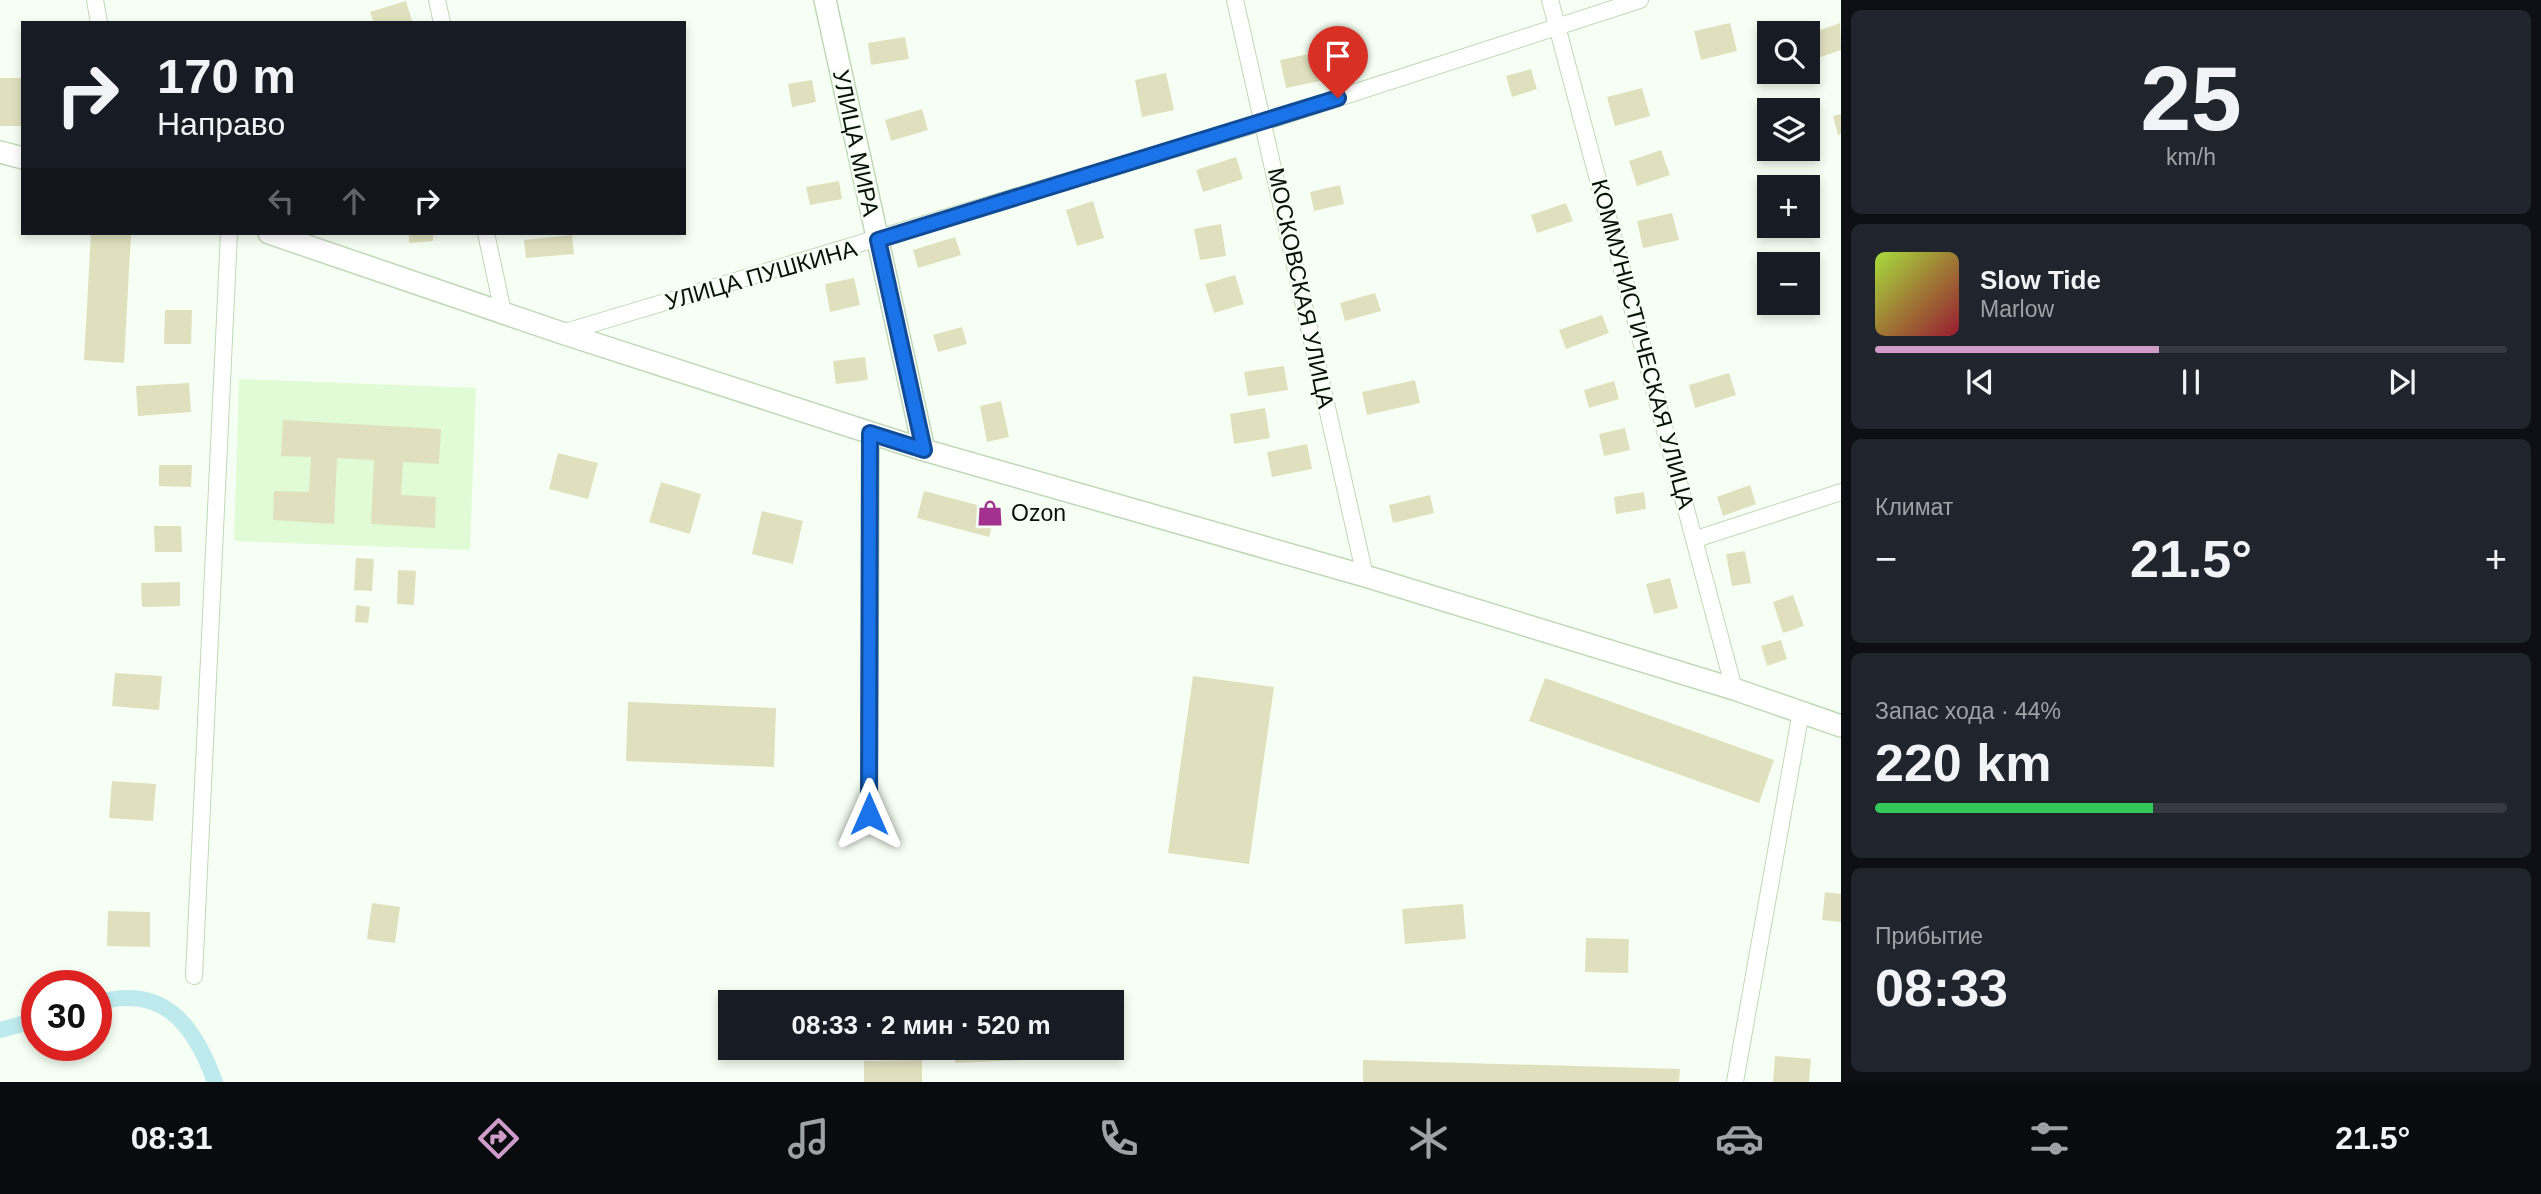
<!DOCTYPE html>
<html lang="ru">
<meta charset="utf-8">
<style>
body{margin:0;font-family:Arial,sans-serif;background:#20242c;color:#f1f3f6;height:100vh;display:flex;flex-direction:column;font-size:26px;white-space:nowrap}
*{box-sizing:border-box;margin:0}
p{font-size:23px;color:#9ea1a6}
.icon{flex:none;width:38px;height:38px;fill:none;stroke:currentColor;stroke-width:2;stroke-linecap:round;stroke-linejoin:round}
.map{position:relative;flex:1;overflow:hidden}
.side{display:flex;flex-direction:column;gap:10px;padding:10px;background:#0d0f14;width:700px}
.side>*{flex:none}
.hud{position:absolute;left:21px;top:21px;width:665px;height:214px;border-radius:0px;box-shadow:0 4px 10px #0003;background:#171b24;color:#f1f3f6;overflow:hidden}
.tools{position:absolute;left:1757px;top:21px;display:grid;gap:14px}
.tools a{display:grid;place-items:center;width:63px;height:63px;border-radius:0px;background:#171b24;box-shadow:0 4px 10px #0003;font-size:35px}
.speed{position:absolute;left:21px;top:970px;display:flex;gap:14px;font-size:35px;font-weight:700;text-align:center}
.speed>*{display:grid;place-content:center;width:91px;height:91px;border-radius:50%;background:#171b24;box-shadow:0 4px 10px #0003;line-height:1}
.speed .limit{border:10px solid #d22;background:#fff;color:#111}
.pin{position:absolute;display:grid;place-items:center;width:60px;height:60px;color:#fff;margin:-72px -30px;border-radius:50% 50% 50% 0;rotate:-45deg;box-shadow:0 0 7px #0007}
.pin .icon{rotate:45deg}
.me{position:absolute;width:77px;margin:-38px;rotate:0deg;stroke-linejoin:round;filter:drop-shadow(0 0 5px #0008)}
.turn{display:flex;align-items:center;gap:24px;height:147px;padding:0 21px;font-size:32px}
.turn .icon{width:91px;height:91px;stroke-width:2.5}
.turn b{display:block;font-size:49px;line-height:60px}
.lanes{display:flex;align-items:center;height:66px;padding:0 21px;background:#0003;justify-content:center;gap:35px;direction:ltr}
.lanes .off{opacity:.35}
.big{font-size:52px;font-weight:700;line-height:1.1}
.side .tile{flex:1;display:flex;flex-direction:column;justify-content:center;gap:10px;min-width:0;padding:0 24px;border-radius:10px;background:#20242c}
.side .dial{align-items:center;gap:0}
.dial b{font-size:91px;line-height:1}
.song{display:flex;align-items:center;gap:21px}
.cover{width:84px;height:84px;border-radius:10px;background:linear-gradient(135deg,hsl(80 70% 55%),hsl(350 70% 35%))}
.played{height:7px;border-radius:4px;background:linear-gradient(90deg,#ce9cc7 45%,#363941 45%)}
.keys{display:flex;justify-content:space-around;direction:ltr}
.heat{display:flex;justify-content:space-between;align-items:center;font-size:38px;direction:ltr}
.charge{height:10px;border-radius:5px;background:linear-gradient(90deg,#34c759 44%,#363941 0)}
.trip{position:absolute;left:718px;top:990px;width:406px;height:70px;border-radius:0px;background:#171b24;box-shadow:0 4px 10px #0003;font-weight:700;line-height:70px;text-align:center}
.tab-bar{display:flex;height:112px;justify-content:space-around;align-items:center;background:#090b0e;color:#9ea1a6}
.tab-bar .icon{width:49px;height:49px}
.tab-bar .current{color:#ce9cc7}
.tab-bar b{font-size:32px;color:#f1f3f6}
main{display:flex;flex:1;min-height:0}
.map>svg:first-child{display:block}
.built{fill:#e0fbd6}
.lines{fill:none;stroke-linecap:round;stroke-linejoin:round}
.canal{stroke:#bfeaed;stroke-width:16}
.building{fill:#e1e0be}
.street-casing{stroke:#c1d7b9;stroke-width:18}
.secondary-casing{stroke:#c1d7b9;stroke-width:24}
.street{stroke:#fff;stroke-width:16}
.secondary{stroke:#fff;stroke-width:21}
.route-casing{stroke:#114b97;stroke-width:18}
.route{stroke:#1a73e8;stroke-width:12}
.labels{text-anchor:middle;dominant-baseline:central;stroke-width:5;stroke-linejoin:round;paint-order:stroke}
.street-label{font-size:23px;fill:#091007;stroke:#f6fff3}
.poi-label{font-size:23px;fill:#091007;stroke:#f6fff3;text-anchor:start}
</style>
<main>
<div class="map">
<svg width="1841" height="1082" viewBox="0 0 1841 1082">
<rect width="100%" height="100%" fill="#f6fff3"/>
<path class="built" d="M 239,379 L 476,388 L 470,550 L 234,541 Z"/>
<g class="lines">
<path class="canal" d="M 96,1003 C 163,983 194,1024 215,1082
M 0,1030 L 37,1020"/>
</g>
<path class="building" d="M 406,1 L 412,21 L 374,23 L 370,12 Z
M 1730,23 L 1737,51 L 1701,60 L 1694,31 Z
M 1840,23 L 1841,50 L 1818,58 L 1810,34 Z
M 905,37 L 909,59 L 871,65 L 868,43 Z
M 1314,53 L 1320,81 L 1286,88 L 1280,60 Z
M 1531,69 L 1537,89 L 1512,97 L 1506,76 Z
M 1166,73 L 1174,110 L 1142,117 L 1135,80 Z
M 0,78 L 22,78 L 23,126 L 0,126 Z
M 812,80 L 816,102 L 792,107 L 788,84 Z
M 1642,88 L 1650,116 L 1615,126 L 1607,97 Z
M 922,109 L 928,130 L 891,141 L 885,120 Z
M 1841,114 L 1841,134 L 1838,135 L 1833,116 Z
M 1661,150 L 1670,175 L 1637,186 L 1629,161 Z
M 1236,157 L 1243,179 L 1203,192 L 1196,170 Z
M 839,181 L 842,199 L 810,205 L 806,187 Z
M 1340,185 L 1344,204 L 1314,211 L 1310,192 Z
M 1093,201 L 1104,238 L 1077,246 L 1066,210 Z
M 1566,203 L 1573,221 L 1537,233 L 1531,215 Z
M 1672,213 L 1679,240 L 1643,248 L 1637,221 Z
M 1221,224 L 1226,256 L 1200,260 L 1194,229 Z
M 91,233 L 131,234 L 124,363 L 84,360 Z
M 409,233 L 433,233 L 433,241 L 409,243 Z
M 572,235 L 574,254 L 526,258 L 524,240 Z
M 955,237 L 961,255 L 918,268 L 913,250 Z
M 1235,275 L 1244,304 L 1214,313 L 1205,284 Z
M 854,278 L 860,305 L 830,312 L 825,284 Z
M 1375,293 L 1381,311 L 1345,321 L 1340,303 Z
M 165,310 L 192,310 L 191,344 L 164,344 Z
M 1602,315 L 1609,333 L 1566,349 L 1559,330 Z
M 962,327 L 967,344 L 938,352 L 933,335 Z
M 865,357 L 868,380 L 836,384 L 833,361 Z
M 1284,366 L 1288,390 L 1248,396 L 1244,372 Z
M 1729,373 L 1736,395 L 1695,408 L 1689,385 Z
M 1415,380 L 1420,403 L 1367,415 L 1362,392 Z
M 1614,381 L 1619,399 L 1589,408 L 1584,390 Z
M 189,383 L 191,412 L 138,416 L 136,386 Z
M 1001,401 L 1009,437 L 987,442 L 980,406 Z
M 1265,408 L 1270,438 L 1234,444 L 1230,414 Z
M 283,420 L 441,429 L 439,464 L 403,462 L 401,495 L 436,497 L 435,528 L 371,524 L 374,460 L 337,458 L 334,524 L 273,520 L 274,491 L 309,492 L 311,457 L 281,456 Z
M 1625,428 L 1630,450 L 1604,456 L 1599,434 Z
M 1307,444 L 1312,469 L 1272,477 L 1267,452 Z
M 558,453 L 598,463 L 588,499 L 549,489 Z
M 159,465 L 192,465 L 191,487 L 159,486 Z
M 661,482 L 701,494 L 690,534 L 649,522 Z
M 1750,485 L 1756,504 L 1723,516 L 1717,497 Z
M 924,491 L 996,510 L 989,537 L 917,518 Z
M 1644,492 L 1646,509 L 1616,514 L 1614,497 Z
M 1430,495 L 1434,513 L 1393,523 L 1389,505 Z
M 762,511 L 803,521 L 793,564 L 752,554 Z
M 154,526 L 181,526 L 182,552 L 155,552 Z
M 1745,551 L 1751,583 L 1732,586 L 1726,554 Z
M 356,558 L 374,559 L 372,591 L 354,590 Z
M 398,570 L 416,571 L 414,605 L 397,604 Z
M 1670,578 L 1678,608 L 1654,614 L 1646,584 Z
M 180,582 L 180,606 L 142,607 L 141,583 Z
M 1793,595 L 1804,626 L 1783,633 L 1773,602 Z
M 356,605 L 370,607 L 368,623 L 355,622 Z
M 1781,640 L 1787,659 L 1767,666 L 1761,646 Z
M 115,673 L 162,676 L 159,710 L 112,706 Z
M 1193,676 L 1274,687 L 1249,864 L 1168,853 Z
M 1545,678 L 1774,760 L 1759,803 L 1529,721 Z
M 628,702 L 776,708 L 774,767 L 626,761 Z
M 112,781 L 156,784 L 153,821 L 109,818 Z
M 1825,892 L 1841,894 L 1841,922 L 1822,920 Z
M 372,903 L 400,907 L 395,943 L 367,939 Z
M 1463,904 L 1466,939 L 1405,944 L 1402,909 Z
M 108,911 L 150,912 L 150,947 L 107,946 Z
M 1586,938 L 1629,939 L 1628,973 L 1585,972 Z
M 1019,990 L 1019,1003 L 952,1003 L 952,993 Z
M 954,1048 L 1021,1048 L 1022,1060 L 955,1063 Z
M 1775,1056 L 1811,1059 L 1809,1082 L 1773,1082 Z
M 922,1060 L 922,1082 L 864,1082 L 864,1061 Z
M 1363,1060 L 1680,1069 L 1679,1082 L 1363,1082 Z"/>
<g class="lines">
<g class="street-casing">
<path id="street" d="M 95,0 L 99,23
M 437,0 L 442,23
M 1235,0 L 1365,576
M 1550,0 L 1734,689
M 486,233 L 503,312
M 562,333 L 1264,122 L 1640,0
M 1696,539 L 1841,492
M 869,814 L 871,433
M 194,976 L 229,233
M 1735,1082 L 1801,711"/>
</g>
<g class="secondary-casing">
<path id="secondary" d="M 825,0 L 924,450
M 0,152 L 23,158
M 269,233 L 562,333 L 924,450 L 1365,576 L 1734,689 L 1841,726"/>
</g>
<use href="#street" class="street"/>
<use href="#secondary" class="secondary"/>
</g>
<g class="lines">
<g class="route-casing">
<path id="route" d="M 869,814 L 870,433 L 924,450 L 878,240 L 1338,98"/>
</g>
<use href="#route" class="route"/>
</g>
<defs>
<g id="shop-bare" transform="scale(2.1)"><path d="M-5-2.5h2.3a2.7 3.5 0 0 1 5.4 0H5L5.5 6h-11ZM-1.5-2.5h3a1.5 2.3 0 0 0-3 0Z" fill="#a3328e" stroke="#f6fff3" stroke-width="2.5" paint-order="stroke"/></g>
</defs>
<g fill-rule="evenodd">
<use href="#shop-bare" x="990" y="513"/>
</g>
<g class="labels">
<g class="street-label">
<text transform="translate(856 143) rotate(78)">УЛИЦА МИРА</text>
<text transform="translate(761 275) rotate(-16)">УЛИЦА ПУШКИНА</text>
<text transform="translate(1301 288) rotate(78)">МОСКОВСКАЯ УЛИЦА</text>
<text transform="translate(1643 344) rotate(75)">КОММУНИСТИЧЕСКАЯ УЛИЦА</text>
</g>
<g class="poi-label">
<text x="1011" y="513">Ozon</text>
</g>
</g>
</svg>
<div class="tools">
<a><svg class="icon" aria-label="search" viewBox="0 0 24 24"><circle cx="10" cy="10" r="6"/><path d="M15 15l6 6"/></svg></a>
<a><svg class="icon" aria-label="layers" viewBox="0 0 24 24"><path d="M12 4l9 5-9 5-9-5zM3 14l9 5 9-5"/></svg></a>
<a>+</a>
<a>−</a>
</div>
<div class="speed"><div class="limit">30</div></div>
<div class="pin" style="left:1338px;top:98px;background:#d93025"><svg class="icon" aria-label="arrive" viewBox="0 0 24 24"><path d="M6 21V4h12l-3 4 3 4H6"/></svg></div>
<svg class="me" style="left:869px;top:814px" viewBox="-20 -20 40 40"><path d="M0-17L14 15 0 8-14 15z" fill="#1a73e8" stroke="#fff" stroke-width="4"/></svg>
<div class="trip">08:33 · 2 мин · 520 m</div>
<div class="hud">
<div class="turn"><svg class="icon" aria-label="right" viewBox="0 0 24 24"><path d="M7 20v-9h11M14 6l5 5-5 5"/></svg><div><b>170 m</b>Направо</div></div>
<div class="lanes"><svg class="icon off" aria-label="left" viewBox="0 0 24 24"><path d="M17 20v-9H6M10 6l-5 5 5 5"/></svg><svg class="icon off" aria-label="ahead" viewBox="0 0 24 24"><path d="M12 20V5M6 11l6-6 6 6"/></svg><svg class="icon" aria-label="right" viewBox="0 0 24 24"><path d="M7 20v-9h11M14 6l5 5-5 5"/></svg></div>
</div>
</div>
<section class="side">
<div class="tile dial"><b>25</b><p>km/h</p></div>
<div class="tile">
<div class="song"><i class="cover"></i><div><b>Slow Tide</b><p>Marlow</p></div></div>
<div class="played"></div>
<div class="keys"><svg class="icon" aria-label="previous" viewBox="0 0 24 24"><path d="M18 5L8 12l10 7zM5 5v14"/></svg><svg class="icon" aria-label="pause" viewBox="0 0 24 24"><path d="M8 5v14M16 5v14"/></svg><svg class="icon" aria-label="next" viewBox="0 0 24 24"><path d="M6 5l10 7-10 7zM19 5v14"/></svg></div>
</div>
<div class="tile"><p>Климат</p>
<div class="heat"><a>−</a><b class="big">21.5°</b><a>+</a></div>
</div>
<div class="tile"><p>Запас хода · 44%</p><b class="big">220 km</b><div class="charge"></div></div>
<div class="tile"><p>Прибытие</p><b class="big">08:33</b></div>
</section>
</main>
<nav class="tab-bar">
<b>08:31</b>
<svg class="icon current" aria-label="directions" viewBox="0 0 24 24"><path d="M12 3l9 9-9 9-9-9zM9 14v-3h6M13 9l2 2-2 2"/></svg>
<svg class="icon" aria-label="music" viewBox="0 0 24 24"><path d="M9 18V5l10-2v13"/><circle cx="6" cy="18" r="3"/><circle cx="16" cy="16" r="3"/></svg>
<svg class="icon" aria-label="phone" viewBox="0 0 24 24"><path d="M5 4h4l2 5-3 2q2 4 5 5l2-3 5 2v4C11 20 4 13 5 4z"/></svg>
<svg class="icon" aria-label="climate" viewBox="0 0 24 24"><path d="M12 3v18M4 7l16 10M4 17L20 7"/></svg>
<svg class="icon" aria-label="car" viewBox="0 0 24 24"><path d="M5 17H2v-5l4-1 3-4h7l3 4 3 1v5h-3M9 17h6M6 11h13"/><circle cx="7" cy="17" r="2"/><circle cx="17" cy="17" r="2"/></svg>
<svg class="icon" aria-label="filters" viewBox="0 0 24 24"><path d="M4 7h16M4 17h16"/><circle cx="9" cy="7" r="2"/><circle cx="15" cy="17" r="2"/></svg>
<b>21.5°</b>
</nav>
